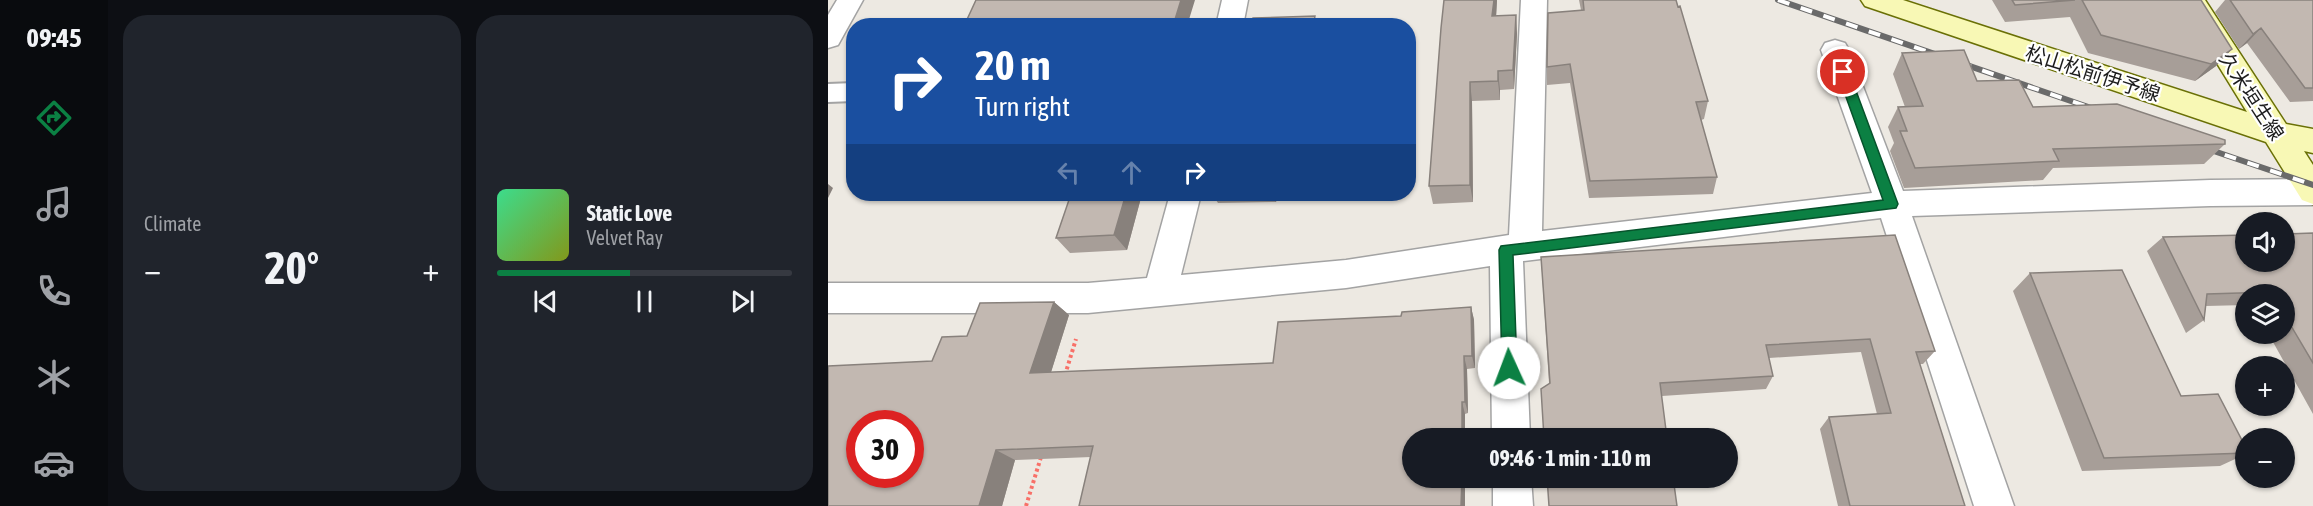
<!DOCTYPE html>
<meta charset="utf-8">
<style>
body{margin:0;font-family:"Asap Condensed","Noto Sans JP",sans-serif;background:#20242c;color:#f1f3f6;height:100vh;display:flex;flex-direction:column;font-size:22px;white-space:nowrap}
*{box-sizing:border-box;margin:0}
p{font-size:20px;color:#9ea1a6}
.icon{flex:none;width:33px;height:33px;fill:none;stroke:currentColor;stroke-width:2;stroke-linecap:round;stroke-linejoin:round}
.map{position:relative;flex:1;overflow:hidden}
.side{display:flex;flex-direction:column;gap:15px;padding:15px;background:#0d0f14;width:720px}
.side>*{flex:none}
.hud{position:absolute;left:18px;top:18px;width:570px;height:183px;border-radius:24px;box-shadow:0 2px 4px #0004;background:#1a4fa0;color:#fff;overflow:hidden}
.tools{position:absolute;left:1407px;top:212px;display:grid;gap:12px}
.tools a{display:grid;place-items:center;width:60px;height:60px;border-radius:50%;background:#171b24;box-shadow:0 2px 4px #0004;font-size:30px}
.speed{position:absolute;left:18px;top:410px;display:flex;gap:12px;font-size:30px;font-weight:700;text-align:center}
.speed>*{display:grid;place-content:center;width:78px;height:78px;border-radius:50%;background:#171b24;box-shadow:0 2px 4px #0004;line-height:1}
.speed .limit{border:9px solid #d22;background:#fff;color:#111}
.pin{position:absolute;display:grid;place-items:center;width:51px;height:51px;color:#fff;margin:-26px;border:3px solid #fff;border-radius:50%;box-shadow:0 2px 6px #0007}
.me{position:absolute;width:66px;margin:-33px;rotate:358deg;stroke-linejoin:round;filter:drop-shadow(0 0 4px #0008)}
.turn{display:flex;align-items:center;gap:21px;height:126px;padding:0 30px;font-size:27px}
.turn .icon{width:78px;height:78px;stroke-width:2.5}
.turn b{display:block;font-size:42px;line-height:51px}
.lanes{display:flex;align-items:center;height:57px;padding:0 30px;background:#0003;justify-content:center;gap:30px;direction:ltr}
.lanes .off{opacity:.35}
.big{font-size:45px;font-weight:700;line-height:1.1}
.side .widget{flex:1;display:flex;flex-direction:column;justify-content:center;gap:9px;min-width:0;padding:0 21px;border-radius:24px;background:#20242c}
.song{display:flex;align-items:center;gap:18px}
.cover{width:72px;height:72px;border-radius:9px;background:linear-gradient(135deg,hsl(150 70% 55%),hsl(70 70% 35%))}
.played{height:6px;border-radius:3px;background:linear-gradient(90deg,#0b8043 45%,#363941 45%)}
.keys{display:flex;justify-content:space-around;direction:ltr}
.heat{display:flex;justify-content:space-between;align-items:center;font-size:33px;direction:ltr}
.side .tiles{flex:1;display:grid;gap:15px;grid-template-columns:repeat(2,1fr)}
.trip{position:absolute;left:574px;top:428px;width:336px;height:60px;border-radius:30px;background:#171b24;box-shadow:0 2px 4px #0004;font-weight:700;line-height:60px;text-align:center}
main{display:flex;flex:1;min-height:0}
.dock{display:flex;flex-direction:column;width:108px;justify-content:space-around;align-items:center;background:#090b0e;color:#9ea1a6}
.dock .icon{width:42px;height:42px}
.dock .current{color:#0b8043}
.dock b{font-size:27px;color:#f1f3f6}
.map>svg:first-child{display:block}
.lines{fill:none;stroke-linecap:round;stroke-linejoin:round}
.lane-casing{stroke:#a3a3a3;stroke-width:4}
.street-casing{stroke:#a3a3a3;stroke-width:3}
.secondary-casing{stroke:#6a7006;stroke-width:3}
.path{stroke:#f87068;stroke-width:4;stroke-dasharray:3 3;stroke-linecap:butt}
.lane{fill:#fff;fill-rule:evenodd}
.street{fill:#fff;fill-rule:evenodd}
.secondary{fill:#f8f8b5;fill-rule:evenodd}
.rail-casing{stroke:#6a6a6a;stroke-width:6}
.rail{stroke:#fff;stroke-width:4;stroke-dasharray:12;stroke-linecap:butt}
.wall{fill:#a79e98}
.shaded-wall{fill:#88817c}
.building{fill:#c2b8b1;stroke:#88817c;stroke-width:1.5;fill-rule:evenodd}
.route{fill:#0b8043;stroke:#07532c;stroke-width:1.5}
.labels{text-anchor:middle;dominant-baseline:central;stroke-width:4.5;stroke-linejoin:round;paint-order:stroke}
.street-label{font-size:20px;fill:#1c1c1c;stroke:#fff}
</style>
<main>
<nav class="dock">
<b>09:45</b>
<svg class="icon current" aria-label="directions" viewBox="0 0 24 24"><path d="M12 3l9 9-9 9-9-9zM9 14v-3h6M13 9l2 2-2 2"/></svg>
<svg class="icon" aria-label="music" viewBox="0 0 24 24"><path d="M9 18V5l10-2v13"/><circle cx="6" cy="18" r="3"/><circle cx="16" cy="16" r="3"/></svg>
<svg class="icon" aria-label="phone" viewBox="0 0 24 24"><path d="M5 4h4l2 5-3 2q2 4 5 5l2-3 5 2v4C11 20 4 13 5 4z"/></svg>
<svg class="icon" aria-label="climate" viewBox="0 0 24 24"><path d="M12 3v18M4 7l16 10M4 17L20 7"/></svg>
<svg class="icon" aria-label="car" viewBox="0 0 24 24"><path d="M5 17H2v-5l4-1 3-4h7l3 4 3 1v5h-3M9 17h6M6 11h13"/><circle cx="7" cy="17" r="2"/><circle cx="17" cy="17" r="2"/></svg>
</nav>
<section class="side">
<div class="tiles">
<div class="widget"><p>Climate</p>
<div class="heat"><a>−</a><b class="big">20°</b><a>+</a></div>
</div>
<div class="widget">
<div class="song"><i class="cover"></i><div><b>Static Love</b><p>Velvet Ray</p></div></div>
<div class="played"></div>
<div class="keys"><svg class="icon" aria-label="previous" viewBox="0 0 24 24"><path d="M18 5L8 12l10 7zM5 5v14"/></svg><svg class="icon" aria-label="pause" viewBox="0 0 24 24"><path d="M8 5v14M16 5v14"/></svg><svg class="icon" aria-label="next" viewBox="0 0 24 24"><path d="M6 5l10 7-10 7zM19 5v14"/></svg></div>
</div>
</div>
</section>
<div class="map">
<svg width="1485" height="506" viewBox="0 0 1485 506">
<rect width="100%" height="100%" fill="#ede9e2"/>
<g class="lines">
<g class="lane-casing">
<path id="lane" d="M 26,83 L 26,101 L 0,102 L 0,84 Z"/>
</g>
<g class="street-casing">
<path id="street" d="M 9,0 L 35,0 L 10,45 L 0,48 L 0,15 Z
M 394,0 L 420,0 L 415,26 L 388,26 Z
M 693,0 L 719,0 L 714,231 L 1044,193 L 993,50 L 997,43 L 1007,40 L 1017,43 L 1021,50 L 1075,191 L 1382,180 L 1485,179 L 1485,205 L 1382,206 L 1084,216 L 1186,506 L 1146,506 L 1053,218 L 695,261 L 702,438 L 664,438 L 662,266 L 518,288 L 260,313 L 0,313 L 0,283 L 260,283 L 319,278 L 342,194 L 373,194 L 353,275 L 518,260 L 681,235 Z
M 665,477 L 703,477 L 705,506 L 665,506 Z"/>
</g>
<g class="secondary-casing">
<path id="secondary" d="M 1033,0 L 1075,0 L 1419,112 L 1350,0 L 1377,0 L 1458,124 L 1485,129 L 1485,153 L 1476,151 L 1485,165 L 1485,204 L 1474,200 L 1438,142 L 1037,6 Z"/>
</g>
<path class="path" d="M 237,375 L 248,339
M 198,506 L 213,457"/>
<use href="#lane" class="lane"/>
<use href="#street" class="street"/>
<use href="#secondary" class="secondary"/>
<g class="rail-casing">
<path id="rail" d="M 950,0 L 1269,110
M 1374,147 L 1485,185"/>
</g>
<use href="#rail" class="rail"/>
</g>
<path class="wall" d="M 616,0 L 669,0 L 668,16 L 688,15 L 689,34 L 686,89 L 672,90 L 672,100 L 644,101 L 645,202 L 605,204 L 601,186 Z
M 751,0 L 848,0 L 880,101 L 876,119 L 873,120 L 889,177 L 885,194 L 761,198 L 742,83 L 719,85 L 719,67 L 753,10 Z
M 1164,0 L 1373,0 L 1404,49 L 1388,66 L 1367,81 L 1260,53 L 1242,17 L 1177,22 Z
M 1397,0 L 1485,0 L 1485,101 L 1462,102 L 1419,43 L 1411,49 L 1387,12 Z
M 1074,53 L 1149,81 L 1205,107 L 1397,144 L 1376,164 L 1225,168 L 1215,180 L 1076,188 L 1062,151 L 1066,143 L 1060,127 L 1070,107 L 1077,107 L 1065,74 Z
M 243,194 L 314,194 L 299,250 L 242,253 L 228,238 Z
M 384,194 L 536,194 L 535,196 L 450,194 L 448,202 L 390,203 Z
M 1485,233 L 1485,414 L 1440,333 L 1456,333 L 1456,294 L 1418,294 L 1418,305 L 1378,306 L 1376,320 L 1358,333 L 1319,251 L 1335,237 Z
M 713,257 L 1107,351 L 1095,364 L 1092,364 L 1137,506 L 1010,506 L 992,429 L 1001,417 L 1049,414 L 1033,352 L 941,358 L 945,376 L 938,389 L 834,396 L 721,383 Z
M 1202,273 L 1418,448 L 1418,454 L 1392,466 L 1254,471 L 1185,291 Z
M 226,302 L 241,315 L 223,372 L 445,363 L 573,316 L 643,307 L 646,320 L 647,368 L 639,369 L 640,413 L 637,414 L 637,438 L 585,438 L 585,477 L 637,477 L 637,506 L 251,506 L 263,457 L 187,460 L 174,506 L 139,336 Z"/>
<path class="shaded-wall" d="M 353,0 L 367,0 L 359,26 L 345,26 Z
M 666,0 L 669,0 L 667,36 L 664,16 Z
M 688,15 L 689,34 L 686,89 L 685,70 Z
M 1433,28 L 1419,43 L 1411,49 L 1425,34 Z
M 1404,49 L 1388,66 L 1367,81 L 1383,64 Z
M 670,71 L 672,90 L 672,100 L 670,81 Z
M 642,82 L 644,101 L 645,202 L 642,185 Z
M 0,184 L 5,188 L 0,198 Z
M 298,194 L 314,194 L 299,250 L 286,235 Z
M 443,194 L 450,194 L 448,202 Z
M 226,302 L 241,315 L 219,385 L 202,373 Z
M 643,307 L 646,320 L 647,368 L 644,356 Z
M 636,356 L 639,369 L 640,413 L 637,402 Z
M 634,402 L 637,414 L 637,438 L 634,438 Z
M 168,450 L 187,460 L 174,506 L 151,506 Z
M 634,477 L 637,477 L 637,506 L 633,506 Z"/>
<path class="building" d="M 148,0 L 353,0 L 345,26 L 136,26 Z
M 616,0 L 666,0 L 664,16 L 688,15 L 685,70 L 670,71 L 670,81 L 642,82 L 642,185 L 601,186 L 613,28 Z
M 755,0 L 848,0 L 850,7 L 852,6 L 880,101 L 868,102 L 889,177 L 762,181 L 742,64 L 719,67 L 720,13 L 756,10 Z
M 1184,0 L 1247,0 L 1187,5 Z
M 1254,0 L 1373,0 L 1404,49 L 1383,64 L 1273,35 Z
M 1402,0 L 1485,0 L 1485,88 L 1477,88 L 1433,28 L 1425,34 Z
M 487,16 L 486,22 L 530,21 L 530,26 L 423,26 L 425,18 Z
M 1136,50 L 1149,81 L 1191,80 L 1205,107 L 1289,104 L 1397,140 L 1397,144 L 1225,149 L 1231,161 L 1087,168 L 1072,131 L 1079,131 L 1070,107 L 1095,106 L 1074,53 Z
M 243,194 L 298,194 L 286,235 L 228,238 Z
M 1485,233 L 1485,363 L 1456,314 L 1456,294 L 1445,294 L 1444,292 L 1379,294 L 1376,320 L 1335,237 L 1418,235 L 1418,261 L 1456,261 L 1456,234 Z
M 1067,235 L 1107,351 L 1088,352 L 1137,506 L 1022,506 L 1001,417 L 1063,413 L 1042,339 L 938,345 L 945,376 L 832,383 L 839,438 L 716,438 L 713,389 L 722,383 L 713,257 Z
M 1294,270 L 1353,396 L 1390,394 L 1418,448 L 1418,453 L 1276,458 L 1202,273 Z
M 226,302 L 202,373 L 445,363 L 450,322 L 573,316 L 574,312 L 643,307 L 644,356 L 636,356 L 637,402 L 634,402 L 634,438 L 585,438 L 585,477 L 634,477 L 633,506 L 251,506 L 265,446 L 168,450 L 151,506 L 0,506 L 0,366 L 104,361 L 114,337 L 139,336 L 152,303 ZM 32,423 L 82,423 L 82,474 L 32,474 Z
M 719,477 L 845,477 L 849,506 L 721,506 Z"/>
<path class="route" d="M 1015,67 L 1021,72 L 1070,204 L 1068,208 L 685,255 L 689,368 L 686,372 L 681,374 L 676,372 L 674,368 L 671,250 L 673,246 L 1055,200 L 1009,72 Z"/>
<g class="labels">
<g class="street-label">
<text transform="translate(1265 73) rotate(18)">松山松前伊予線</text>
<text transform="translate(1424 96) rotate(57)">久米垣生線</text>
</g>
</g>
</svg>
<div class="tools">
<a><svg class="icon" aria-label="sound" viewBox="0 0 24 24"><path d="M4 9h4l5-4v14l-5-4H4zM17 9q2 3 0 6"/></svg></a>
<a><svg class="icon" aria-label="layers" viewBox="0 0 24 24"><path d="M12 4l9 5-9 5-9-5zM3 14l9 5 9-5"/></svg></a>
<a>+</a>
<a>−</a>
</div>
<div class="speed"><div class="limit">30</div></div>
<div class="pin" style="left:1015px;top:72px;background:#d93025"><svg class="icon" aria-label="arrive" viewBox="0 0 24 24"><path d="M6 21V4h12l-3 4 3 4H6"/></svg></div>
<svg class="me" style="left:681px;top:368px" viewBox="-20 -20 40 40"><circle r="19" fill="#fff"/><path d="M0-13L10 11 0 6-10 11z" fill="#0b8043"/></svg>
<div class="trip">09:46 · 1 min · 110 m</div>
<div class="hud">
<div class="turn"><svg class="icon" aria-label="right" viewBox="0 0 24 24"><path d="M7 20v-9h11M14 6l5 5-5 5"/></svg><div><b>20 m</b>Turn right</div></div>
<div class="lanes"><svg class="icon off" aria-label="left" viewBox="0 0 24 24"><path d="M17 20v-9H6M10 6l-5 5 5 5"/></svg><svg class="icon off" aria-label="ahead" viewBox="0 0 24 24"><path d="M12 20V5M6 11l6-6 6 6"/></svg><svg class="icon" aria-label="right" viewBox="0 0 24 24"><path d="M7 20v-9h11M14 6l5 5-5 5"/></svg></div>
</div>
</div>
</main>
